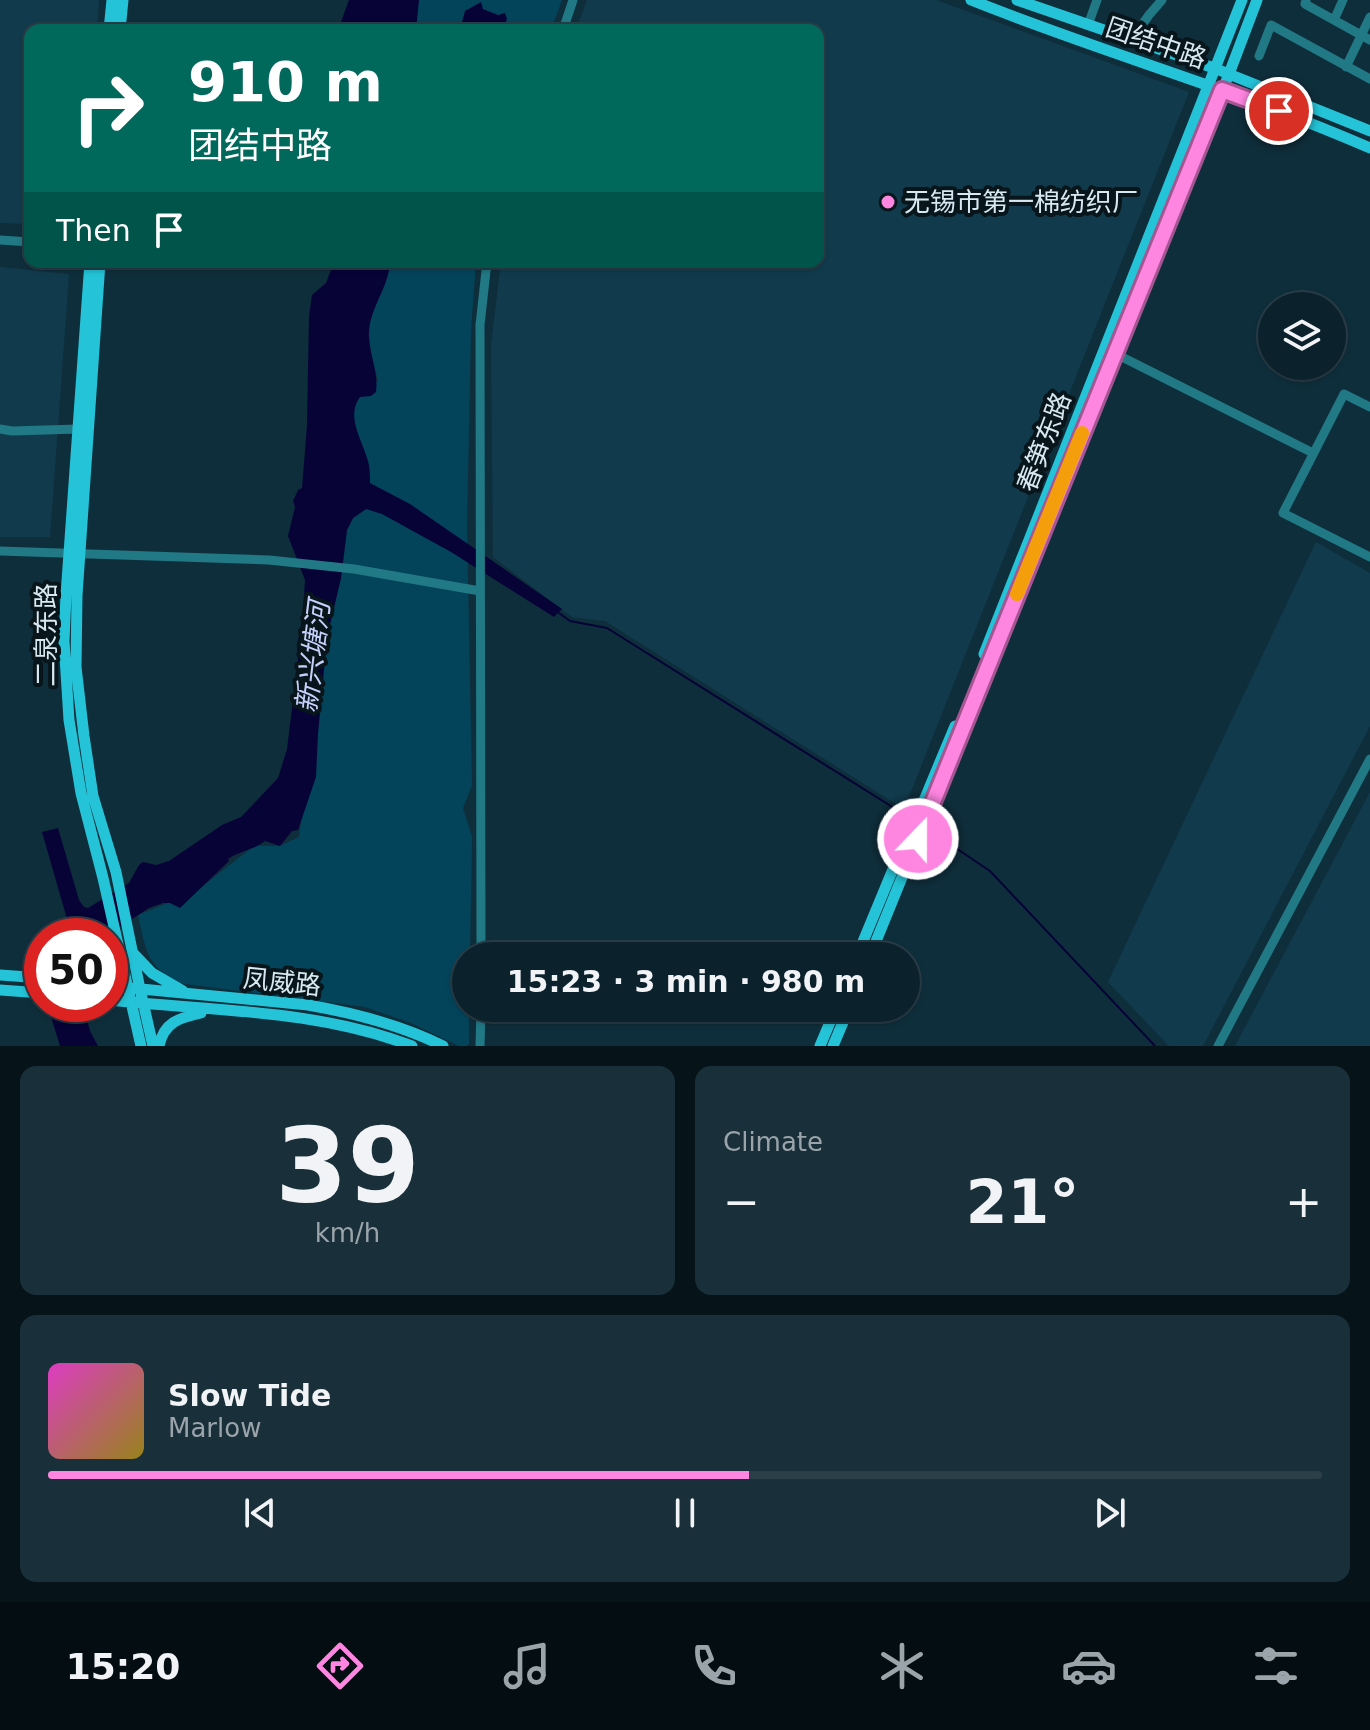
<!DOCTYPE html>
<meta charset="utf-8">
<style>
body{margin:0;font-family:"DejaVu Sans","Noto Sans SC",sans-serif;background:#192f39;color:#f1f3f6;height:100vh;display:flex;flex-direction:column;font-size:30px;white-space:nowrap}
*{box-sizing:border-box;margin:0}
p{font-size:26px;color:#9aa4aa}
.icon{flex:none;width:44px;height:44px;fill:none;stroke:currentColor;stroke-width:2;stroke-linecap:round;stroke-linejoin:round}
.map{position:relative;height:1046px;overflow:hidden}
.sheet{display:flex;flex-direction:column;gap:20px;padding:20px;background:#061319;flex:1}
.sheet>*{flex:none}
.banner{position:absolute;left:24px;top:24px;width:800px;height:244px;border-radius:16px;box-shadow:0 2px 6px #0004,0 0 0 2px #2b3f49;background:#00695c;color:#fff;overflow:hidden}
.buttons{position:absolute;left:1258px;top:292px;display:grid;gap:16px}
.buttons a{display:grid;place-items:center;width:88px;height:88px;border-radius:50%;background:#0b222d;box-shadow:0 2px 6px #0004,0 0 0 2px #2b3f49;font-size:40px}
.speed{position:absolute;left:24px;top:918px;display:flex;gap:16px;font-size:40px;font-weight:700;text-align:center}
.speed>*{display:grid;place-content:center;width:104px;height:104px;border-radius:50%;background:#0b222d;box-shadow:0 2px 6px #0004,0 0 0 2px #2b3f49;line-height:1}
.speed .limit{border:12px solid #d22;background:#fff;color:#111}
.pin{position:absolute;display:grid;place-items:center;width:68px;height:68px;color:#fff;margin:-34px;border:4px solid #fff;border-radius:50%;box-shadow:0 2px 8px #0007}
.me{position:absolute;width:88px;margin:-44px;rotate:22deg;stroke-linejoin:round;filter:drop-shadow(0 0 6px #0008)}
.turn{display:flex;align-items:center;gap:28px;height:168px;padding:0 32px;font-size:36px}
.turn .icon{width:104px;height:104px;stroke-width:2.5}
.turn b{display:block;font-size:56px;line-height:68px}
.then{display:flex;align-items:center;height:76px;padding:0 32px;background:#0003;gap:16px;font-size:30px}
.big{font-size:60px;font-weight:700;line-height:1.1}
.sheet .widget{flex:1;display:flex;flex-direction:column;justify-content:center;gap:12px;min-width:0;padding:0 28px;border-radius:16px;background:#192f39}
.sheet .dial{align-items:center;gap:0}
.dial b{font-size:104px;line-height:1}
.song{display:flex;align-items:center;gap:24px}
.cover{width:96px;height:96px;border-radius:12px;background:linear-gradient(135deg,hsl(310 70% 55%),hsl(50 70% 35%))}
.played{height:8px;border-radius:4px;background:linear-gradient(90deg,#fe85e0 55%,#2b3f49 55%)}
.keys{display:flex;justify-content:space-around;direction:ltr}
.heat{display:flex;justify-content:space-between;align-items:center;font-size:44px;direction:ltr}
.sheet .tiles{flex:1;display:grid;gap:20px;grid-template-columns:1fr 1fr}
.widget:last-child{grid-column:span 2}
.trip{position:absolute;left:452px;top:942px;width:468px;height:80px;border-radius:40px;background:#0b222d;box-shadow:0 2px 6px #0004,0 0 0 2px #2b3f49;font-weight:700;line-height:80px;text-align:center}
.tabs{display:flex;height:128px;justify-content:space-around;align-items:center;background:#040e12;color:#9aa4aa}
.tabs .icon{width:56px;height:56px}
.tabs .on{color:#fe85e0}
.tabs b{font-size:36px;color:#f1f3f6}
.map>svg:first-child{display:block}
.built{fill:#113b4c}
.green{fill:#04445b}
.water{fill:#070337}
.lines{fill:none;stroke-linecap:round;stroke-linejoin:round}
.stream{stroke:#070337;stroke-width:2}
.minor{stroke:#217985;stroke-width:9}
.major{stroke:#24c3d7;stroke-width:11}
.route-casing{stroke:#a55692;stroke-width:20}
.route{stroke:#fe85e0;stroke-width:14}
.slow{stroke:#f59e0b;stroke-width:14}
.poi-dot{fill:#fe85e0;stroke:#08151b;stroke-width:3}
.labels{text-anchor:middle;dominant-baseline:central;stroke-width:8;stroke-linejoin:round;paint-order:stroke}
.street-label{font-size:26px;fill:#d7e8f1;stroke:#08151b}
.poi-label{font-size:26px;fill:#d7e8f1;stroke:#08151b;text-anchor:start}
.water-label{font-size:28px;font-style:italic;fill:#c5d0fb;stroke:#08151b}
</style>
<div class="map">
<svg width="1370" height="1046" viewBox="0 0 1370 1046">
<rect width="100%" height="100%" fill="#0f2e3c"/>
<path class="built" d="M 0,0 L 99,0 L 97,30 L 30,30 L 30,224 L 0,223 Z
M 587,0 L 936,0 L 1189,92 L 904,809 L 605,621 L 572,617 L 493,557 L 491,345 L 501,262 L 818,262 L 818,30 L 576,30 Z
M 0,267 L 69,274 L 50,537 L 0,537 Z
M 1316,542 L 1370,573 L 1370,726 L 1203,1046 L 1169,1046 L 1108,982 Z
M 1370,792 L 1370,1046 L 1235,1046 Z"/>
<path class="green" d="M 415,0 L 562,0 L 551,30 L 414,30 Z
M 390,262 L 476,262 L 471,329 L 467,526 L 472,785 L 463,808 L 472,837 L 470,956 L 466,956 L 466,1008 L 469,1008 L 469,1044 L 466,1046 L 459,1046 L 411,1023 L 365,1007 L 178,983 C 145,964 146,949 138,915 L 195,892 L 254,846 L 280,846 L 299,837 L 327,637 L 341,578 L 347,530 L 353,518 L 366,509 C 363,489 349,417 355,403 C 359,394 371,387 378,381 C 372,357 365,335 373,311 C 378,294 389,280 390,262 Z"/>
<path class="water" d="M 349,0 L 419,0 L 416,30 L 338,30 Z
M 481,2 L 483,9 L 498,15 L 505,13 L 507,19 L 503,30 L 456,30 L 462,22 L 465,11 Z
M 334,262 L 390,262 C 389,286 372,305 369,329 C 367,351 379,370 376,392 L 371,396 L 360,397 C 346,416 361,438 367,458 C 370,466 370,475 370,483 L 410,504 L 562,609 L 554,617 L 451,552 L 382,514 L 366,509 L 353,518 L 347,530 L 341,578 L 327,637 L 318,734 L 316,777 L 298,830 L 292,831 L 280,846 L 265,841 C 252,851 242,850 228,859 L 229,861 L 180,908 L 170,903 L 163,903 L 149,908 L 106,936 L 66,936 L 69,926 L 42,832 L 58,828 L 79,900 L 84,907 L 88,908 L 129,883 L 139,865 L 143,862 L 156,865 L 169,861 L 222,825 L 241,817 L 278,778 L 287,749 L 298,660 L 297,646 L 303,615 L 305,580 L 288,536 L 295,507 L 293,501 L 298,490 L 302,488 L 307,425 L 309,316 L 312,295 L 326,283 Z
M 50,1004 L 83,1004 L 90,1031 L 98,1046 L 60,1046 L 52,1020 Z"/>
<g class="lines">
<path class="stream" d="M 559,613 L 570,621 L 607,628 L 910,818
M 926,828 L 990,871 L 1155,1046"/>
<path class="minor" d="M 1306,0 L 1305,4 L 1370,40
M 1334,20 L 1343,0
M 1088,25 L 1097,0
M 563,30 L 573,0
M 1131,40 L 1149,15 L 1162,0
M 1259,56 L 1271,25 L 1370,79
M 1346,67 L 1370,17
M 0,240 L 30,242
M 1114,353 L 1313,453
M 1370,407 L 1344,394 L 1283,513 L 1370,557
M 0,429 L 12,431 L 78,429
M 0,551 L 269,560 L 354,569 L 480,591
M 481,956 L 480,325 L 487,262
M 480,1046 L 481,1008
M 1218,1046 L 1370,759"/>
<path class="major" d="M 971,0 C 1103,53 1240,91 1370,148
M 1017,0 L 1214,68 L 1370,131
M 109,30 L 112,0
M 120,30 L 123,0
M 90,262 L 66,595 L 64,641 L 69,720 L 81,793 L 103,878 L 141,1046
M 100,262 L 77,595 L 76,667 L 84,736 L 93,796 L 116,872 L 140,989 L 153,1046
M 984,654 L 1242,0
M 133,953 L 152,973 L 183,991
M 857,956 L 908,833 L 918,815 L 955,726
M 870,956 L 1229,74 L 1257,0
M 0,975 L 42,978
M 110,986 L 308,1005 C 354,1013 401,1025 443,1046
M 0,990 L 42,993
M 110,1000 C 211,1011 316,1009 412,1046
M 159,1046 C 164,1022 179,1018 201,1013
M 820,1046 L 836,1008
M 833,1046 L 849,1008"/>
</g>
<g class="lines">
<g class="route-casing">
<path id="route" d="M 918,839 L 1222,90 L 1279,111"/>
</g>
<use href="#route" class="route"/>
<path class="slow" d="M 1017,594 L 1082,433"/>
</g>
<circle class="poi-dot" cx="888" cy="202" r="8"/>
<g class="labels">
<g class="street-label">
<text transform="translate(1156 43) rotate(19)">团结中路</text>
<text transform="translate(1044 442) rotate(-69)">春笋东路</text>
<text transform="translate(46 635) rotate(-90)">二泉东路</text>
<text transform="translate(282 982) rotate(6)">凤威路</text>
</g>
<g class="poi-label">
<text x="904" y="202">无锡市第一棉纺织厂</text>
</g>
<g class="water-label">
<text transform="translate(313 657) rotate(-83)">新兴塘河</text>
</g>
</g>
</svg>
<div class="buttons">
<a><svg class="icon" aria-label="layers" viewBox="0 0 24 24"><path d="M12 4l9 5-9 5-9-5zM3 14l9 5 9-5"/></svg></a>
</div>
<div class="speed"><div class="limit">50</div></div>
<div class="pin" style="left:1279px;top:111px;background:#d93025"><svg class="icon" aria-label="arrive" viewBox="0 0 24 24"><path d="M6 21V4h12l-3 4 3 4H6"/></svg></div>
<svg class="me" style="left:918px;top:839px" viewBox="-20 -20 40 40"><circle r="17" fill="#fe85e0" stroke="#fff" stroke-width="3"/><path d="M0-11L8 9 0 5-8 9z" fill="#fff"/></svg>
<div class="trip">15:23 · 3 min · 980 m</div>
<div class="banner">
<div class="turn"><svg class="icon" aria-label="right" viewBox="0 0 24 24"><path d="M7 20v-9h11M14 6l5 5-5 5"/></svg><div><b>910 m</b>团结中路</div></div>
<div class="then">Then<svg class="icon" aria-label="arrive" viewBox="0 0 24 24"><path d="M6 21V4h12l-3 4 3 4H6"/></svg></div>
</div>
</div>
<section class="sheet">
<div class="tiles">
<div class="widget dial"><b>39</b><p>km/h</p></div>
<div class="widget"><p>Climate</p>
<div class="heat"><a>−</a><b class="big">21°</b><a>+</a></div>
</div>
<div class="widget">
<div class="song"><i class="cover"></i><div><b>Slow Tide</b><p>Marlow</p></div></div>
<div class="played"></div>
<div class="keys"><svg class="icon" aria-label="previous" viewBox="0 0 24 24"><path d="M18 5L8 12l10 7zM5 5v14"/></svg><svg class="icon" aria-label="pause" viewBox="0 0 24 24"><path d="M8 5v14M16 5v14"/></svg><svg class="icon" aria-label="next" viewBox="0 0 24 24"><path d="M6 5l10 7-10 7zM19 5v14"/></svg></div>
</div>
</div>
</section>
<nav class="tabs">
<b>15:20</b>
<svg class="icon on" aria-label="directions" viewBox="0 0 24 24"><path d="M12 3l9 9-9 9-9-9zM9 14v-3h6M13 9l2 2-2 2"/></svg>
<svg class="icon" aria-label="music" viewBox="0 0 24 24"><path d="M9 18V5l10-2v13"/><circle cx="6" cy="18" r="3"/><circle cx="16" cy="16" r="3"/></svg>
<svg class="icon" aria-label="phone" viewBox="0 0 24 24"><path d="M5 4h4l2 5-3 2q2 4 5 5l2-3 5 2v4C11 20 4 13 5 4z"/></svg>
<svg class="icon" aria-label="climate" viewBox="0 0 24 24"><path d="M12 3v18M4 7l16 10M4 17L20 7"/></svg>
<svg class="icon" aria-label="car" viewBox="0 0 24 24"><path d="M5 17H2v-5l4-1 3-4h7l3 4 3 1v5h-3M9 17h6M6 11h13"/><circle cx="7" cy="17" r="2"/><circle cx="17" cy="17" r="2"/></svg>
<svg class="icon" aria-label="filters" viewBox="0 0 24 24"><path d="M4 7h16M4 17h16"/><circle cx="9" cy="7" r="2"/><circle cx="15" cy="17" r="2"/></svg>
</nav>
